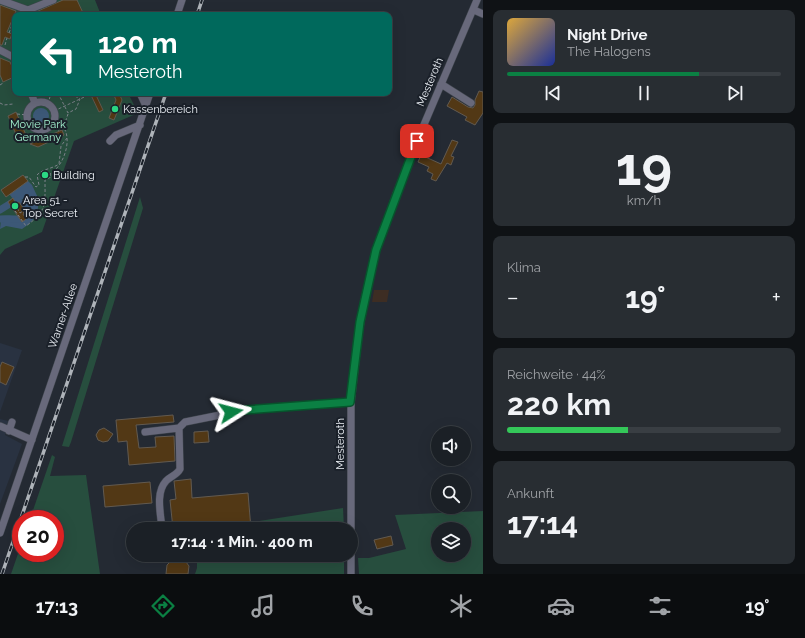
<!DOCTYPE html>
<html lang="de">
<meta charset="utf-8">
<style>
body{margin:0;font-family:Raleway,sans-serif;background:#282d32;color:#f1f3f6;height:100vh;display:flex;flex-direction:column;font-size:15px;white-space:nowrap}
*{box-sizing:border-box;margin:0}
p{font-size:13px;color:#a0a3a7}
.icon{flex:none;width:22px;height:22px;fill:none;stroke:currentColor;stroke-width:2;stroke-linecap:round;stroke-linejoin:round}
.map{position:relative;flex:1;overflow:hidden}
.drawer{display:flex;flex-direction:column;gap:10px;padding:10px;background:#0f1215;width:322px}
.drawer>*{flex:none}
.guide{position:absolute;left:12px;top:12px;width:380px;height:84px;border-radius:8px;box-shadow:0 4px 16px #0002,0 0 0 1px #393e43;background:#00695c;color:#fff;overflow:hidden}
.buttons{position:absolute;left:431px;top:426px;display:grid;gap:8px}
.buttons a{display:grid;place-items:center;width:40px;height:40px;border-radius:50%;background:#1b2026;box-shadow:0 4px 16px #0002,0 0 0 1px #393e43;font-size:20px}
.speed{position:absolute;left:12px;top:510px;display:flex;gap:8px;font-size:20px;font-weight:700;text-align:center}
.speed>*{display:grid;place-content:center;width:52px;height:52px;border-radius:50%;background:#1b2026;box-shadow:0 4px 16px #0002,0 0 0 1px #393e43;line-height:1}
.speed .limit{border:6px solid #d22;background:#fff;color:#111}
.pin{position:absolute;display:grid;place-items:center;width:34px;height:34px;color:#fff;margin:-17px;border-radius:8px;box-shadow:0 2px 6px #0006}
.me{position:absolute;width:44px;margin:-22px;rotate:81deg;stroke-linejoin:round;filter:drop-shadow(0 0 3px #0008)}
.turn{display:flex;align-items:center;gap:14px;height:84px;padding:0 20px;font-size:18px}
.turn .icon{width:52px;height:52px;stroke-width:2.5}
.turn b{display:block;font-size:28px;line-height:34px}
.big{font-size:30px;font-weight:700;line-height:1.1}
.drawer .tile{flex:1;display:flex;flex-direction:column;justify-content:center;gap:6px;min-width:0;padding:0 14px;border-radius:8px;background:#282d32}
.drawer .dial{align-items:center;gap:0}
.dial b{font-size:52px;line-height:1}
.song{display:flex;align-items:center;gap:12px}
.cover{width:48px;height:48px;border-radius:6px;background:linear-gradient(135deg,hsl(40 70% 55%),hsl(230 70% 35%))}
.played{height:4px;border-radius:2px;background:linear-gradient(90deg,#0b8043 70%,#393e43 70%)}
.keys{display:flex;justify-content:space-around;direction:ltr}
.heat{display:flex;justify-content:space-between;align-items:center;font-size:22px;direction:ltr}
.charge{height:6px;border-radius:3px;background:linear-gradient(90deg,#34c759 44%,#393e43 0)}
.trip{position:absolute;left:126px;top:522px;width:232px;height:40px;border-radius:20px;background:#1b2026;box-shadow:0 4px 16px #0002,0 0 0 1px #393e43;font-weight:700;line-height:40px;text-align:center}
.dock{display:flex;height:64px;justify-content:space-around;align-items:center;background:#0b0d0f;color:#a0a3a7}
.dock .icon{width:28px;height:28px}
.dock .selected{color:#0b8043}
.dock b{font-size:18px;color:#f1f3f6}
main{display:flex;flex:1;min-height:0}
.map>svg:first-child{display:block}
.built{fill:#293241}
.industrial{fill:#3d2d23}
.green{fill:#274e3e;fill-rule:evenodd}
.water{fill:#3c5877}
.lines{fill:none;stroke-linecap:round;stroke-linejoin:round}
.canal{stroke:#3c5877;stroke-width:7}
.building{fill:#523815;stroke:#625a50}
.minor-casing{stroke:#40464e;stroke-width:8}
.path{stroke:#7c8189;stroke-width:1;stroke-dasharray:3 2;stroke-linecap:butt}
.minor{stroke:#68697b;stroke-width:7}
.rail-casing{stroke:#afb4ba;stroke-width:3.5}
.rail{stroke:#1a2029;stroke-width:2;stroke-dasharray:6;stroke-linecap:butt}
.route-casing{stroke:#07532c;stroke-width:10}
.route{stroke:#0b8043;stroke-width:7}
.poi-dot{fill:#2bd884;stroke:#1a2029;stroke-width:1.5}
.labels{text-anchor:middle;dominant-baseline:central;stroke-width:4;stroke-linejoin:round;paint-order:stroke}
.street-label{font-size:11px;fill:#edf1f7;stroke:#1a2029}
.poi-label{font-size:11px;fill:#edf1f7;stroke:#1a2029;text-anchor:start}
.park-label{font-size:11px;fill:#a3f2cf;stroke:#1a2029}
</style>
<main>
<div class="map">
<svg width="483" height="574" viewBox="0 0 483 574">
<rect width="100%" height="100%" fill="#242a33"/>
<path class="built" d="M 0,343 L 22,350 L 0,412 Z
M 0,419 L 8,421 L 5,435 L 22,444 L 0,504 Z"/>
<path class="industrial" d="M 374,290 L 389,290 L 387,302 L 372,302 Z"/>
<path class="green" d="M 0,0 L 95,0 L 101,15 L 15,15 L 15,93 L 128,93 L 138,113 L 74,141 L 42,232 L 5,249 L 0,255 Z
M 140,197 L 143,208 L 71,442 L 69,447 L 62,446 Z
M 52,455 L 55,457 L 50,476 L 86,475 L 100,574 L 11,574 L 21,545 L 21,553 L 55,553 L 55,519 L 30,519 Z
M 343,508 L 344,529 L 260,529 L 259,521 Z
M 483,511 L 483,574 L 359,574 L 358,558 L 369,558 L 406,549 L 395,515 ZM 438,529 L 464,529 L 464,555 L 438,555 Z
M 197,555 L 344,555 L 344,574 L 195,574 L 197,568 Z"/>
<path class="water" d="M33 116a8 8 0 1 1 16 0a8 8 0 1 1-16 0Z
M 28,181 L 32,185 L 39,200 L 35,199 L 34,202 L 38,203 C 39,216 32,222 22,229 L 6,226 L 0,229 L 1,220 L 9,219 L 17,222 L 26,219 C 30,211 31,205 23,199 L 13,199 L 7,191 L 13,191 Z"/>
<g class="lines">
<path class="canal" d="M 0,210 L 16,200 L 25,205 C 34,225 9,217 0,219"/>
</g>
<path class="building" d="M 63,0 L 77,0 L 84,15 L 29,15 Z
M 0,5 L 16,11 L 7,32 L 12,34 L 10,39 L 5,37 L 2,45 L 0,45 Z
M 0,58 L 10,62 L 15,73 L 14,77 L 3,82 L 0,75 Z
M 479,91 L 483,92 L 483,113 L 475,125 L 465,120 L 467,117 L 447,106 L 452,97 L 468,107 L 473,108 L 475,105 L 475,100 Z
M 90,93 L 95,93 L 103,110 L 99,112 Z
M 113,93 L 119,93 L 122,100 L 114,120 L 109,118 L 116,100 Z
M 16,112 L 26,135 L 18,139 L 8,116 Z
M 62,130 L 64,135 L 38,147 L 30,144 Z
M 452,140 L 458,142 L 451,156 L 454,157 L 451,165 L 447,163 L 436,181 L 431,179 L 433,174 L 427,171 L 429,167 L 418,162 L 421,155 L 441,164 Z
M 23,175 L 28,181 L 6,197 L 1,190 Z
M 13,198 L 16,204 L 19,202 L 26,212 L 23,214 L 26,219 L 22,222 L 8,202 Z
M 2,362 L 14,367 L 6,385 L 0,382 L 0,367 Z
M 173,415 L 174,422 L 136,425 L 139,448 L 156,447 L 155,437 L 174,436 L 175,461 L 129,465 L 127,441 L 118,442 L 116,420 Z
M 104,428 L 113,434 L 108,441 L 103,442 L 98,440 L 96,435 L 99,430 Z
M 208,431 L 209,442 L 194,443 L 194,432 Z
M 191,479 L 192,498 L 248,493 L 251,529 L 173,529 L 170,500 L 176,499 L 174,481 Z
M 150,482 L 152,503 L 105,507 L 103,486 Z
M 391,536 L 393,545 L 377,549 L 374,540 Z
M 178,558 L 186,562 L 189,566 L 188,574 L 166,574 L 167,565 L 173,559 Z"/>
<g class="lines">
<g class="minor-casing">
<path id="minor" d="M 0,0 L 28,10 L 53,0
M 474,10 L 483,14
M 177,15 L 182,0
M 0,50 L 15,58
M 441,84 L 471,103
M 31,93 L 35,103
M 140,93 L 146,106
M27 116a14 14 0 1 1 28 0a14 14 0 1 1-28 0Z
M 110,141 L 116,135 L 140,125
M 0,426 L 32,440
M 9,431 L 12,422
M 145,432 L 179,428 L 185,422 L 245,410 L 351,402
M 162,529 C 161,515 155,493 166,481 C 171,476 177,475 180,469 L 179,428
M 0,533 L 150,93
M 351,574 L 351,402 L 359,331 L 366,294 L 376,250 L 396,195 L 417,141 L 477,0"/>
</g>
<path class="path" d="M 9,33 L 15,17
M 5,45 L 7,38
M 11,47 L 15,44
M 0,85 L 3,83
M 58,93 L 68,113 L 76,109 L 80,99 L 70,93
M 61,95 L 67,93
M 0,103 L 4,105 L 13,104
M 48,104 L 51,93
M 54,111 L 93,93
M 17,114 L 27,115
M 51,124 L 59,131
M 64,126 L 68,114
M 39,129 L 40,140
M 25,177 L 29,177 L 36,187 L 39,185 L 37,175 C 42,169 52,169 59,164 L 61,146 L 67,138
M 18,204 L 13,208 L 26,226 C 47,211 45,205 45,180 L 51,177 L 50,174 C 66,165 77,128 54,120
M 17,208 L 20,213 L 23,211 L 25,214"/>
<use href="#minor" class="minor"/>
<g class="rail-casing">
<path id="rail" d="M 197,15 L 202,0
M 2,574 L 166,93"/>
</g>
<use href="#rail" class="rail"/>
</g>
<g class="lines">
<g class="route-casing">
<path id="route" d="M 231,412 L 245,410 L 350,402 L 360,322 L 376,250 L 417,141"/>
</g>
<use href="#route" class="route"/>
</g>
<g class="poi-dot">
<circle cx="115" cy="109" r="4"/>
<circle cx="45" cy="175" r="4"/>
<circle cx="15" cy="206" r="4"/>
</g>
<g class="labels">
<g class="street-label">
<text transform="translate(430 82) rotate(-67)">Mesteroth</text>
<text transform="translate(63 316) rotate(-71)">Warner-Allee</text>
<text transform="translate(340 444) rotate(-90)">Mesteroth</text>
</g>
<g class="poi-label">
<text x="123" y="109">Kassenbereich</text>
<text x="53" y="175">Building</text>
<text x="23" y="200">Area 51 -<tspan x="23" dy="13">Top Secret</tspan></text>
</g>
<g class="park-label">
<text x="38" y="124">Movie Park<tspan x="38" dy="13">Germany</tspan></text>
</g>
</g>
</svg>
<div class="buttons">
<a><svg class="icon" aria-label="sound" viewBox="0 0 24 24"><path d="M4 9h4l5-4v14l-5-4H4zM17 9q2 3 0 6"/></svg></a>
<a><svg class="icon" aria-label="search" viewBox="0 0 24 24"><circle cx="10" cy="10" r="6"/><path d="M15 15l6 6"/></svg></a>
<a><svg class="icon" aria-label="layers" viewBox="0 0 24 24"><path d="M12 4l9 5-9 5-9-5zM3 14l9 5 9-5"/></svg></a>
</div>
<div class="speed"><div class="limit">20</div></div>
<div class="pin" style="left:417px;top:141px;background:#d93025"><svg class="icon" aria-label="arrive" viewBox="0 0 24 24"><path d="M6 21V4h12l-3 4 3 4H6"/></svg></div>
<svg class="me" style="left:231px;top:412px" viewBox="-20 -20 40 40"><path d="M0-17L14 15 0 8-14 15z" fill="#0b8043" stroke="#fff" stroke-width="4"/></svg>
<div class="trip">17:14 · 1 Min. · 400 m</div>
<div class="guide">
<div class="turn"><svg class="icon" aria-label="left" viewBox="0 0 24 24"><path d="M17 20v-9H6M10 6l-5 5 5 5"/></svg><div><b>120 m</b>Mesteroth</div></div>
</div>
</div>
<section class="drawer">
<div class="tile">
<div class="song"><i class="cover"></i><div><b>Night Drive</b><p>The Halogens</p></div></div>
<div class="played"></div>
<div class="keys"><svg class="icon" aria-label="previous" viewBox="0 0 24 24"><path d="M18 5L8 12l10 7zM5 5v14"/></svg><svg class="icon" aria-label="pause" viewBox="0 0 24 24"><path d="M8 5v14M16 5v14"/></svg><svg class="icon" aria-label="next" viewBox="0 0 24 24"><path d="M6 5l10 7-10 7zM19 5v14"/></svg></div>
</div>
<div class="tile dial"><b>19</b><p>km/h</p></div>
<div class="tile"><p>Klima</p>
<div class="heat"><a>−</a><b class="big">19°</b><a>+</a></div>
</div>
<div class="tile"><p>Reichweite · 44%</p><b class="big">220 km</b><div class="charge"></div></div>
<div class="tile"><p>Ankunft</p><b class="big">17:14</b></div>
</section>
</main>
<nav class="dock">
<b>17:13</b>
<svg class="icon selected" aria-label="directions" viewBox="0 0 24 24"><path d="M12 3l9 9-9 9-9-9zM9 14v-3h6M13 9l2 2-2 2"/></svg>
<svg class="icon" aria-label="music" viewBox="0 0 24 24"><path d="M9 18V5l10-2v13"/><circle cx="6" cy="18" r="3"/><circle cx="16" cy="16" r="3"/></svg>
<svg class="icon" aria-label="phone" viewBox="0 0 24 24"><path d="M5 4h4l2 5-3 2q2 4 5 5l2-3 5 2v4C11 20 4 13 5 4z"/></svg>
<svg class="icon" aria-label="climate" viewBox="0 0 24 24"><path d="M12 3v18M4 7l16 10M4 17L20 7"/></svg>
<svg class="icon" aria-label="car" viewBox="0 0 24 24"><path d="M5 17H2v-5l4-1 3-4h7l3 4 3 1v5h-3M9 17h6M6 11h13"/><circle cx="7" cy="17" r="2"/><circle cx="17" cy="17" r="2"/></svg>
<svg class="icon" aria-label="filters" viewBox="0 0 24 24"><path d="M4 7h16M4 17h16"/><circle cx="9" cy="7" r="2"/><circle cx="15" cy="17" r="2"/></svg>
<b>19°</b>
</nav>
